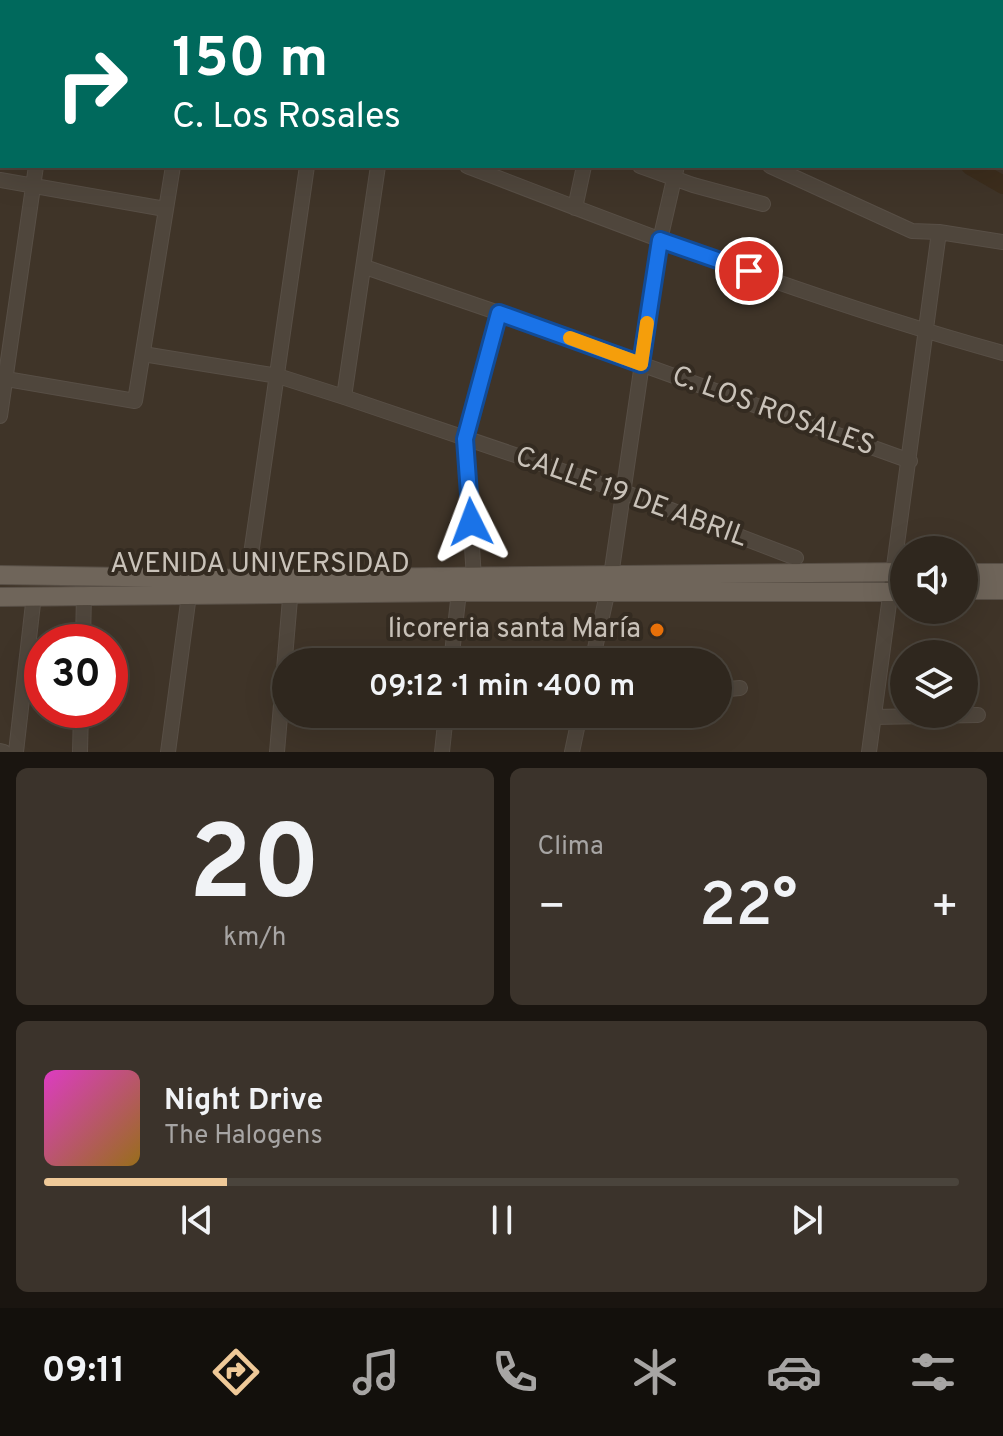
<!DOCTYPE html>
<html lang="es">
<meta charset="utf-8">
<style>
body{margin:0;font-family:Overpass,sans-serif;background:#3b332b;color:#f1f3f6;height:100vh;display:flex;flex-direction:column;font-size:30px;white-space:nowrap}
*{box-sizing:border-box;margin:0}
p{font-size:26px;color:#a7a5a4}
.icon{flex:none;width:44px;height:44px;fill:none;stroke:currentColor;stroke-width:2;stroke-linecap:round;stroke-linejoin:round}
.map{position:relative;height:752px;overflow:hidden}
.details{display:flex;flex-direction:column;gap:16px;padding:16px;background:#1a1510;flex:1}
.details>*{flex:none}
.hud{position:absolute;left:0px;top:0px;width:1004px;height:168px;box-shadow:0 8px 32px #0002,0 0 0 2px #4a443c;background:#00695c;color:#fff;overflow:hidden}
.buttons{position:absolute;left:890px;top:536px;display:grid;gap:16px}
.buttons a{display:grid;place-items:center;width:88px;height:88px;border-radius:50%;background:#2f271e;box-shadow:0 8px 32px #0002,0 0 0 2px #4a443c;font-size:40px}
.speed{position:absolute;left:24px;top:624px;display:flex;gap:16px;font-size:40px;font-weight:700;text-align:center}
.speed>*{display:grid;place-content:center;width:104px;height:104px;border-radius:50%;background:#2f271e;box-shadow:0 8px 32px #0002,0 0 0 2px #4a443c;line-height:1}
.speed .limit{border:12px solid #d22;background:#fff;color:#111}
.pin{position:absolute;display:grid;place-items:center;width:68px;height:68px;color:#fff;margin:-34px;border:4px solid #fff;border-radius:50%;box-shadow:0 2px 8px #0007}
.me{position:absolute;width:88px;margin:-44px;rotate:357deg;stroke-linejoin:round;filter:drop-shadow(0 0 6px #0008)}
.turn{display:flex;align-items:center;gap:28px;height:168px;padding:0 40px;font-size:36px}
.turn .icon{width:104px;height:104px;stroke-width:2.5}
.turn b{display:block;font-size:56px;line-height:68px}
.big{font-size:60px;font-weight:600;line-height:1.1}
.details .card{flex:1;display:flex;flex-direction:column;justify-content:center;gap:12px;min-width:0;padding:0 28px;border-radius:12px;background:#3b332b}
.details .dial{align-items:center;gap:0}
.dial b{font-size:104px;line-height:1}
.song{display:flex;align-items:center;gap:24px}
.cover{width:96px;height:96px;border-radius:12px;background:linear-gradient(135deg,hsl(310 70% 55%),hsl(40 70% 35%))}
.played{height:8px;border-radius:4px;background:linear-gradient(90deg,#efc998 20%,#4a443c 20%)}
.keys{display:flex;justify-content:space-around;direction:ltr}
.heat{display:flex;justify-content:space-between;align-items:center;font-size:44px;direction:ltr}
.details .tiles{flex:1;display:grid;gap:16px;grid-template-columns:1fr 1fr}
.card:last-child{grid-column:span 2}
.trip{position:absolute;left:272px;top:648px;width:460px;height:80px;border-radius:40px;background:#2f271e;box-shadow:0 8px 32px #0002,0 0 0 2px #4a443c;font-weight:600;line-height:80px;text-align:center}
.tab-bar{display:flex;height:128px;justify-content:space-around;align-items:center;background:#13100c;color:#a7a5a4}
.tab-bar .icon{width:56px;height:56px}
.tab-bar .selected{color:#efc998}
.tab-bar b{font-size:36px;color:#f1f3f6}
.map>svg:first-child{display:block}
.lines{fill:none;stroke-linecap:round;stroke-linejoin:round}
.river{stroke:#3c2d1c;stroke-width:18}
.minor-casing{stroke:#584f46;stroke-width:16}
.major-casing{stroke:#584f46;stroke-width:20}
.minor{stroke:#4f463c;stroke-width:14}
.major{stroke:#6f655a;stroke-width:18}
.route-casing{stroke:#114b97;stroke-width:20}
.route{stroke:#1a73e8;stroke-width:14}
.slow{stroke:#f59e0b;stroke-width:14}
.food-dot{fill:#e8710a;stroke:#342b21;stroke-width:3}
.labels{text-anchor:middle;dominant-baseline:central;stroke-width:8;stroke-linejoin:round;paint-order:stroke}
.street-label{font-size:28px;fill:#c9c2b9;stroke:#342b21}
.poi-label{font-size:28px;fill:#c9c2b9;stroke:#342b21;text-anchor:end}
</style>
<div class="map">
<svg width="1003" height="752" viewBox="0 0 1003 752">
<rect width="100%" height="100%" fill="#3f3428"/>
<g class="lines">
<path class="river" d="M 728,0 L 731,2
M 970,166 L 1003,185"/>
<g class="minor-casing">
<path id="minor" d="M 364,0 L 370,2
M 877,0 L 879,2
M 955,0 L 956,1
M 763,1 L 765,0
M 203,2 L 204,0
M 332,2 L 333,0
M 915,2 L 917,0
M 1002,25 L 1003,23
M 1002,95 L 1003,96
M 467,166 C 643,234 821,303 1003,353
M 640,166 L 693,185 L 763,204
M 770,166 L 912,231 L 939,232 L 1003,242
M 0,180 L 165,209
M 575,208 L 584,166
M 365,267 L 499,313 L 910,461
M 143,354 L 278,376 L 344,397 L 624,492 L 796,558
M 0,378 L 135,401 L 173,166
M 344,397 L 378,166
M 0,416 L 36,166
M 474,578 L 465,439 L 499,313
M 246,589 L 307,166
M 83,642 L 84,594
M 594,651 L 624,662
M 451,662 L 459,592
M 592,662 L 611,576 L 660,240 L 677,166
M 718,690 L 740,688
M 874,717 L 978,715
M 0,751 L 4,752
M 16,752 L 34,595
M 80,752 L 81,710
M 168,752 L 189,595
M 277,752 L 291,587
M 442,752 L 446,714
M 572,752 L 580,714
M 869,752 L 939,232"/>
</g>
<g class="major-casing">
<path id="major" d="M 964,573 L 1003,573
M 0,575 L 247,579 L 904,572
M 964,590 L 1003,590
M 0,597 L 459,592 L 904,592"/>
</g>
<use href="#minor" class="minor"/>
<use href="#major" class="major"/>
</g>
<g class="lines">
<g class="route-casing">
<path id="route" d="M 471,522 L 465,439 L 499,313 L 641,364 L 660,240 L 749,271"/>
</g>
<use href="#route" class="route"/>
<path class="slow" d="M 570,338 L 641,364 L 647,323"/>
</g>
<circle class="food-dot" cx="657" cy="630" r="8"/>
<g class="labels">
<g class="street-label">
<text transform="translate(773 412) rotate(20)">C. LOS ROSALES</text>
<text transform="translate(631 498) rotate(20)">CALLE 19 DE ABRIL</text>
<text x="260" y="565">AVENIDA UNIVERSIDAD</text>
</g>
<g class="poi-label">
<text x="641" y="630">licoreria santa María</text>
</g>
</g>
</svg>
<div class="buttons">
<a><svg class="icon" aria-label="sound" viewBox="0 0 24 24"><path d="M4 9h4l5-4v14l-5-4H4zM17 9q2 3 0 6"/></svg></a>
<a><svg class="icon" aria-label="layers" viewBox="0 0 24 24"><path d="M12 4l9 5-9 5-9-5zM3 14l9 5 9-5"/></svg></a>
</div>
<div class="speed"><div class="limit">30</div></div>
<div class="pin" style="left:749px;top:271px;background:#d93025"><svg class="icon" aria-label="arrive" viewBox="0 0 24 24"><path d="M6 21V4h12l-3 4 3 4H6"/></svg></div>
<svg class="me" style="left:471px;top:522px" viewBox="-20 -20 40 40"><path d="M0-17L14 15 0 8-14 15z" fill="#1a73e8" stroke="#fff" stroke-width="4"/></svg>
<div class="trip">09:12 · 1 min · 400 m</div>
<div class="hud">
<div class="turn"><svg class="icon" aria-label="right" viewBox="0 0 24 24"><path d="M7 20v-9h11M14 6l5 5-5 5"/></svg><div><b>150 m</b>C. Los Rosales</div></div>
</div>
</div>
<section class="details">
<div class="tiles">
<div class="card dial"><b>20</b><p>km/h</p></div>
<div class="card"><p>Clima</p>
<div class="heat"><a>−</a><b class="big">22°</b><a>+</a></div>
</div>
<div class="card">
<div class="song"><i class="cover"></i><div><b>Night Drive</b><p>The Halogens</p></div></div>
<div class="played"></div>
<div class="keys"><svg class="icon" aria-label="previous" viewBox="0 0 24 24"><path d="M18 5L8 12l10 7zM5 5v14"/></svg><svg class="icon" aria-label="pause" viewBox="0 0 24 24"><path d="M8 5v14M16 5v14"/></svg><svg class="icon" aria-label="next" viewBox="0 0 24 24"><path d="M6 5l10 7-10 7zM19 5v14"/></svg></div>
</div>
</div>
</section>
<nav class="tab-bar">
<b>09:11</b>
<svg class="icon selected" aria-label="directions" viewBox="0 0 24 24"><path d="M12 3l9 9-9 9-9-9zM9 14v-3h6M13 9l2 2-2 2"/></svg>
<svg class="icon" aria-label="music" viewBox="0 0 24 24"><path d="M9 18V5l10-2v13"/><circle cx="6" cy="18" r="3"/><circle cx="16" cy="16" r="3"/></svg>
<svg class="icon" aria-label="phone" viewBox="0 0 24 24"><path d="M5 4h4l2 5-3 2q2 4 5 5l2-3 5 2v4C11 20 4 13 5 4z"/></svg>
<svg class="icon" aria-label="climate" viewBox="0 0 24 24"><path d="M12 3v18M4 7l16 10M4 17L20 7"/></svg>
<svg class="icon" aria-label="car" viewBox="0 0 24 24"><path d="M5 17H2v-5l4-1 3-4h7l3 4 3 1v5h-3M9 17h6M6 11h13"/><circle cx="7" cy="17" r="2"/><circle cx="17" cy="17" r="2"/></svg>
<svg class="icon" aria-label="filters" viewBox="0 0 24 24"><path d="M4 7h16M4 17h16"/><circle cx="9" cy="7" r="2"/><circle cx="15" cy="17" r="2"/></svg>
</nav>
